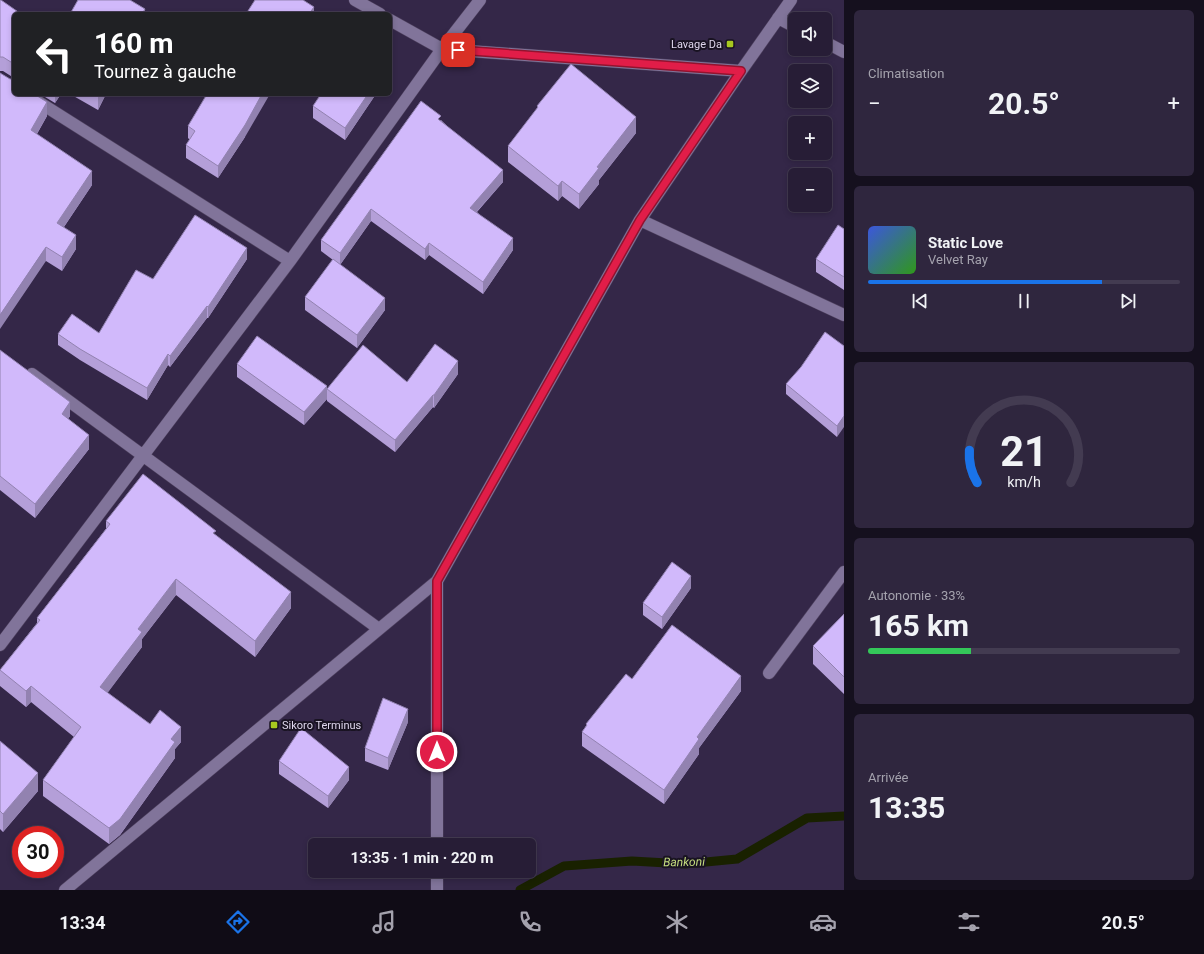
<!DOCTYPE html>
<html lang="fr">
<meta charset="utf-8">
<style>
body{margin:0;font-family:Roboto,sans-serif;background:#2f263e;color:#f1f3f6;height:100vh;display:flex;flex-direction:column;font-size:15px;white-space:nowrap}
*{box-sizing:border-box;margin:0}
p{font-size:13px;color:#a4a2ad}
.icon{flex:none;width:22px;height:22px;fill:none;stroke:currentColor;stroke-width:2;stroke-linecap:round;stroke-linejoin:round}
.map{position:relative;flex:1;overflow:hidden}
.details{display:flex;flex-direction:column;gap:10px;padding:10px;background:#15101e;width:360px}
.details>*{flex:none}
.top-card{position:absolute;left:12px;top:12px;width:380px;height:84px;border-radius:6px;box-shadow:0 2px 6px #0003,0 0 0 1px #433b51;background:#202124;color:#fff;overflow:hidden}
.fabs{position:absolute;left:788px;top:12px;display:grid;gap:8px}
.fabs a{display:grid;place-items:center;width:44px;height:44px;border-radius:6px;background:#271d36;box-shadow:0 2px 6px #0003,0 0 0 1px #433b51;font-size:20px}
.speed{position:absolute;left:12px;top:826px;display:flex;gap:8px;font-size:20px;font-weight:700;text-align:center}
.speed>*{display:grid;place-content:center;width:52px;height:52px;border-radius:50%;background:#271d36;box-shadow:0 2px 6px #0003,0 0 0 1px #433b51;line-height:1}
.speed .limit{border:6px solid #d22;background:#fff;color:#111}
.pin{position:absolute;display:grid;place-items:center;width:34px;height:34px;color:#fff;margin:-17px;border-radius:8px;box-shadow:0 2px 6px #0006}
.me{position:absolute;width:44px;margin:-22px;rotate:0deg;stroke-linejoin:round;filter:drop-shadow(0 0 3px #0008)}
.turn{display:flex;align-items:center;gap:14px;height:84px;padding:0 16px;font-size:18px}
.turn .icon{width:52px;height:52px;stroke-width:2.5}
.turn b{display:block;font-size:28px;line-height:34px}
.big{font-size:30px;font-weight:700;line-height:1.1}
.details .tile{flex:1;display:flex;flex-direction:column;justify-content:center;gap:6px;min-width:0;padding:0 14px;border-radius:6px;background:#2f263e}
.details .dial{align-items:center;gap:0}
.dial svg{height:104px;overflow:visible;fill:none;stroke:#433b51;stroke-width:7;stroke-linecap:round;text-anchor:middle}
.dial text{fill:#f1f3f6;stroke:none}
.song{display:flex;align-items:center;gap:12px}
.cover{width:48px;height:48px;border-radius:6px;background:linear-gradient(135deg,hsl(230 70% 55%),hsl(110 70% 35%))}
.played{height:4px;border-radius:2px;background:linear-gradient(90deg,#1a73e8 75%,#433b51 75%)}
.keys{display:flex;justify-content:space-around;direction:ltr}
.heat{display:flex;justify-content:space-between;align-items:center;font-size:22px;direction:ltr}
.charge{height:6px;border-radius:3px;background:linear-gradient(90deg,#34c759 33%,#433b51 0)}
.trip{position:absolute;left:308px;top:838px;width:228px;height:40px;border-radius:6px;background:#271d36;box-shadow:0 2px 6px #0003,0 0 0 1px #433b51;font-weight:700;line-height:40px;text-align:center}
.dock{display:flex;height:64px;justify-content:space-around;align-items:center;background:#100c16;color:#a4a2ad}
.dock .icon{width:28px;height:28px}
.dock .selected{color:#1a73e8}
.dock b{font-size:18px;color:#f1f3f6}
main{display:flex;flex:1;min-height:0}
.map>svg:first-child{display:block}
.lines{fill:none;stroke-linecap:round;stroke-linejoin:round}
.stream{stroke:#192100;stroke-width:9}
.street-casing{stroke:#4f425f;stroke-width:13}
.street{stroke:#81749a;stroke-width:12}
.wall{fill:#b49fd8}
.shaded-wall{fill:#9282b0}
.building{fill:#d1b9fb;stroke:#9282b0}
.route-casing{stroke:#92132f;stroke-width:10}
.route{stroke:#e11d48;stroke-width:7}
.poi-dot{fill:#a7c81f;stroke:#191322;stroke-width:1.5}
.labels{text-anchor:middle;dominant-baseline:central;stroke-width:4;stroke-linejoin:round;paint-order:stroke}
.poi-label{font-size:11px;fill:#dfd7ed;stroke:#191322;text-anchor:end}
.water-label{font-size:12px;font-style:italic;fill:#c6df7f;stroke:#191322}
</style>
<main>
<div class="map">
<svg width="844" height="890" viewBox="0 0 844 890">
<rect width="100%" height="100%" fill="#342748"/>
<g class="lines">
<path class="stream" d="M 520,890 L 564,866 L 632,861 L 685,864 L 737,859 L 807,818 L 844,816"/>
<g class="street-casing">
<path id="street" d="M 355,0 L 380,14
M 778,18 L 795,27
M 390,20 L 442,49 L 741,71
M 825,42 L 844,52
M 26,94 L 290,261
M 640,220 L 844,315
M 32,374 L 379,629
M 0,645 L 290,261 L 442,49 L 480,0
M 769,673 L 844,572
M 437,845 L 437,581
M 65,890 L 437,581 L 640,220 L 741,71 L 791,0
M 437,890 L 437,871"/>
</g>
<use href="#street" class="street"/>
</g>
<path class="wall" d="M 0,0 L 14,14 L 14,78 L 3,71 L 0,71 Z
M 0,73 L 47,116 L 37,134 L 92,185 L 64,227 L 76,249 L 62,271 L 46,261 Z
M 40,94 L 61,94 L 55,103 Z
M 70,94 L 106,94 L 98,110 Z
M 376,94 L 345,140 L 313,118 L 313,106 Z
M 537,106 L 636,133 L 599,180 L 599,184 L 579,209 L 562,196 L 558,201 L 508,162 L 508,146 L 537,109 Z
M 441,120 L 503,182 L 477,212 L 513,250 L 483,294 L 429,255 L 425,260 L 371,221 L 340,265 L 385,310 L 357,348 L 305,310 L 305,297 L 333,260 L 321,251 L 321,240 Z
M 188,126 L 245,137 L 218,178 L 186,158 L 186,145 L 190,140 L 188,138 Z
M 844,229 L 844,290 L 816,272 L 816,259 Z
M 247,259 L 208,318 L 207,318 L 170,367 L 168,365 L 147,400 L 80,360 L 58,345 L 58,334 L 99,333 L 153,279 Z
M 844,346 L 837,437 L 786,394 L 786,384 Z
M 0,350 L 70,416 L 68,419 L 89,449 L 35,518 L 0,490 Z
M 237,364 L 327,388 L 407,382 L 458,374 L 434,408 L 433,407 L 395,452 L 327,401 L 327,399 L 304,425 L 237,377 Z
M 106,521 L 216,535 L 291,608 L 255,657 L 176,595 L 142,639 L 142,647 L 107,693 L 150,724 L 181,742 L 175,749 L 175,758 L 120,835 L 109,844 L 43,796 L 43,780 L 74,737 L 31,702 L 26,707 L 0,686 L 0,670 L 37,623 L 37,618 L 106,529 Z
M 691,588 L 662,629 L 643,615 L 643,603 Z
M 844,614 L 844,694 L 813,664 L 813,646 Z
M 632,679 L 741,691 L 699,748 L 699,754 L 664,804 L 582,746 L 582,732 L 586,726 L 586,724 Z
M 408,722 L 388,770 L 365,761 L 365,748 Z
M 0,741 L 38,791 L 3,832 L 0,829 Z
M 279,761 L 349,780 L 328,808 L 279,774 Z"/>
<path class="shaded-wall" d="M 314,7 L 314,14 L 309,14 Z
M 145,9 L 145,14 L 142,14 Z
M 55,94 L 61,94 L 55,103 Z
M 98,94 L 106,94 L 98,110 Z
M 262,94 L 270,94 L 245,137 L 218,178 L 218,166 Z
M 368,94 L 376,94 L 345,140 L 345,128 Z
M 47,102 L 47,116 L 31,144 L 31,130 Z
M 636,117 L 636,133 L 599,180 L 599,184 L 579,209 L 579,194 L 597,167 Z
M 503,170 L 503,182 L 470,219 L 470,208 Z
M 92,171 L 92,185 L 57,237 L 57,223 Z
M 562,181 L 562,196 L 558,201 L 558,186 Z
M 371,209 L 371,221 L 340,265 L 340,253 Z
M 76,235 L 76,249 L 62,271 L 62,257 Z
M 513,238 L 513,250 L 483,294 L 483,282 Z
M 429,243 L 429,255 L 425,260 L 425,249 Z
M 46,247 L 46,261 L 0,329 L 0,315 Z
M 247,248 L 247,259 L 208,318 L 208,307 Z
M 385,298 L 385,310 L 357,348 L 357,335 Z
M 207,306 L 207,318 L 170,367 L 170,356 Z
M 168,354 L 168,365 L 147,400 L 147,388 Z
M 458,361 L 458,374 L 434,408 L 434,395 Z
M 327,386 L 327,399 L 304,425 L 304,412 Z
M 433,395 L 433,407 L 395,452 L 395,440 Z
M 70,402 L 70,416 L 62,428 L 62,414 Z
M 844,416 L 844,427 L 837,437 L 837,426 Z
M 89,435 L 89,449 L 35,518 L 35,504 Z
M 691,576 L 691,588 L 662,629 L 662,617 Z
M 176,579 L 176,595 L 142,639 L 142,647 L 100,703 L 100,687 L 138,629 Z
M 291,592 L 291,608 L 255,657 L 255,641 Z
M 741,676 L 741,691 L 699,748 L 699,754 L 664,804 L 664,790 L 697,737 Z
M 31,686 L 31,702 L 26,707 L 26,691 Z
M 408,709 L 408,722 L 388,770 L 388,758 Z
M 181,727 L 181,742 L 175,749 L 175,758 L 120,835 L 109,844 L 109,828 L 171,739 Z
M 349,767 L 349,780 L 328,808 L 328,796 Z
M 38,773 L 38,791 L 3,832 L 3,814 Z"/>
<path class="building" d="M 0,0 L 1,0 L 21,14 L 14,14 L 14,64 L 3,57 L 0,57 Z
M 78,0 L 130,0 L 145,9 L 142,14 L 70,14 Z
M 255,0 L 303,0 L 314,7 L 309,14 L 246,14 Z
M 571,64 L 636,117 L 597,167 L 599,168 L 579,194 L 562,181 L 558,186 L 508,146 L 538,107 L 537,106 Z
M 0,73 L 10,79 L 14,79 L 14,94 L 34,94 L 47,102 L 31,130 L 92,171 L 57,223 L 76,235 L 62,257 L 46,247 L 0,315 Z
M 207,94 L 262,94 L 245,125 L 218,166 L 186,145 L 195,131 L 188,126 Z
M 321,94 L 368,94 L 345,128 L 313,106 Z
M 421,101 L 441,116 L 438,119 L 503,170 L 470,208 L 513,238 L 483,282 L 429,243 L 425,249 L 371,209 L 340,253 L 321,240 Z
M 195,215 L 247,248 L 208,307 L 207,306 L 170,356 L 168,354 L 147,388 L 80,349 L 58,334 L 72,314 L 99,333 L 136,270 L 153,279 Z
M 838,225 L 844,229 L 844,277 L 816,259 Z
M 333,259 L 385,298 L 357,335 L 305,297 Z
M 825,332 L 844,346 L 844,416 L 837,426 L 786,384 L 801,367 Z
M 257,336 L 327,386 L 304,412 L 237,364 Z
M 435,344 L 458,361 L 434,395 L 433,395 L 395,440 L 327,389 L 363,345 L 407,382 Z
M 0,350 L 70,402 L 62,414 L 89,435 L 35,504 L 0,476 Z
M 143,474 L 216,531 L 213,533 L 291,592 L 255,641 L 176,579 L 138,629 L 142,632 L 100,687 L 150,724 L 160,710 L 181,727 L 171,739 L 175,742 L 120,819 L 109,828 L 43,780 L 81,727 L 31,686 L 26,691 L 0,670 L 40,620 L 37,618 L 110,524 L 106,521 Z
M 672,562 L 691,576 L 662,617 L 643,603 Z
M 844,614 L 844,677 L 813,646 Z
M 672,625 L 741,676 L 697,737 L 699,739 L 664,790 L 582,732 L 587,725 L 586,724 L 626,674 L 632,679 Z
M 383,698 L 408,709 L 388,758 L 365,748 Z
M 301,728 L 349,767 L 328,796 L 279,761 Z
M 0,741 L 38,773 L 3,814 L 0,811 Z"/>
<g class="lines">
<g class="route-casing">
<path id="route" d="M 437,752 L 437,581 L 640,220 L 741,71 L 458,50"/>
</g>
<use href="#route" class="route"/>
</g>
<g class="poi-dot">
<rect x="726" y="40" width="8" height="8" rx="2"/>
<rect x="270" y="721" width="8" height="8" rx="2"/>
</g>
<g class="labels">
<g class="poi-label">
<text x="722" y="44">Lavage Da</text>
<text x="282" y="725" text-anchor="start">Sikoro Terminus</text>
</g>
<g class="water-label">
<text transform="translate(684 862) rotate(-1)">Bankoni</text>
</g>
</g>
</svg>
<div class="fabs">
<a><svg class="icon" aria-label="sound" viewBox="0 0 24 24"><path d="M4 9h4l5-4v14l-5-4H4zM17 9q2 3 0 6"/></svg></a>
<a><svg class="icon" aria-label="layers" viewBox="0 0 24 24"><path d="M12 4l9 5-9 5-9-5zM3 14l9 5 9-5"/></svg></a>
<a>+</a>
<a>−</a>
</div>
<div class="speed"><div class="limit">30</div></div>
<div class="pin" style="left:458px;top:50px;background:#d93025"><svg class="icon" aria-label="arrive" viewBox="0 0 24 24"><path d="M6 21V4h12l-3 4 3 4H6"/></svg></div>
<svg class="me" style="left:437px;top:752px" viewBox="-20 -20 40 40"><circle r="17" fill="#e11d48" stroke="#fff" stroke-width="3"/><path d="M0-11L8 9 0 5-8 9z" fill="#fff"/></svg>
<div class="trip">13:35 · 1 min · 220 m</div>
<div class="top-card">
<div class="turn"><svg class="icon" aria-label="left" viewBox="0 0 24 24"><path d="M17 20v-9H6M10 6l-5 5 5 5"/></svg><div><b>160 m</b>Tournez à gauche</div></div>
</div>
</div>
<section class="details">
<div class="tile"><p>Climatisation</p>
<div class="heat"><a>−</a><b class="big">20.5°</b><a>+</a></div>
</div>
<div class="tile">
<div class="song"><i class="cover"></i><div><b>Static Love</b><p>Velvet Ray</p></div></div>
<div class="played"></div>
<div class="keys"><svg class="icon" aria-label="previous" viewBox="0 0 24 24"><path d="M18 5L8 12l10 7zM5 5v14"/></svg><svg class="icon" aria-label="pause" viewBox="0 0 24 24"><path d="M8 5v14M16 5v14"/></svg><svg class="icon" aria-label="next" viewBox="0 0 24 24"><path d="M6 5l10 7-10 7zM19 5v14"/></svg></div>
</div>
<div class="tile dial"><svg viewBox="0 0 100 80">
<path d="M14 69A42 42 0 1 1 86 69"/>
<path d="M14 69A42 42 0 0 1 8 44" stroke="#1a73e8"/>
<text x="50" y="56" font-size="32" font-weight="700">21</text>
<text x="50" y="72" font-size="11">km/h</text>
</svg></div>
<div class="tile"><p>Autonomie · 33%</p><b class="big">165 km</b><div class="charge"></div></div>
<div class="tile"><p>Arrivée</p><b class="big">13:35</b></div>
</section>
</main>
<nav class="dock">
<b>13:34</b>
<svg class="icon selected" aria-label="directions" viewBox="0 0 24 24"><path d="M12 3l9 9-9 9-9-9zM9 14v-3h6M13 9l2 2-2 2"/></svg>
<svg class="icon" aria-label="music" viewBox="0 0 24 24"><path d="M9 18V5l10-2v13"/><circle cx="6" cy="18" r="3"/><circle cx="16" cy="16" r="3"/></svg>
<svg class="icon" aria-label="phone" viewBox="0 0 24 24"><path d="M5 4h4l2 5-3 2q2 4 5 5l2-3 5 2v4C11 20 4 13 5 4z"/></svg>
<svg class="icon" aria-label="climate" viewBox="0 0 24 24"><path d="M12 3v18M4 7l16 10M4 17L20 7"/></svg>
<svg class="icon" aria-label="car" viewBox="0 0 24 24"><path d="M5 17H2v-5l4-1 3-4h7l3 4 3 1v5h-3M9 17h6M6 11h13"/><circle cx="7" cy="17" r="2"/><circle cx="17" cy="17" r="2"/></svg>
<svg class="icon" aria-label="filters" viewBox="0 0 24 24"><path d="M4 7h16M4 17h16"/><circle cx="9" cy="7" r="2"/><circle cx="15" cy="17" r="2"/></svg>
<b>20.5°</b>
</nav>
